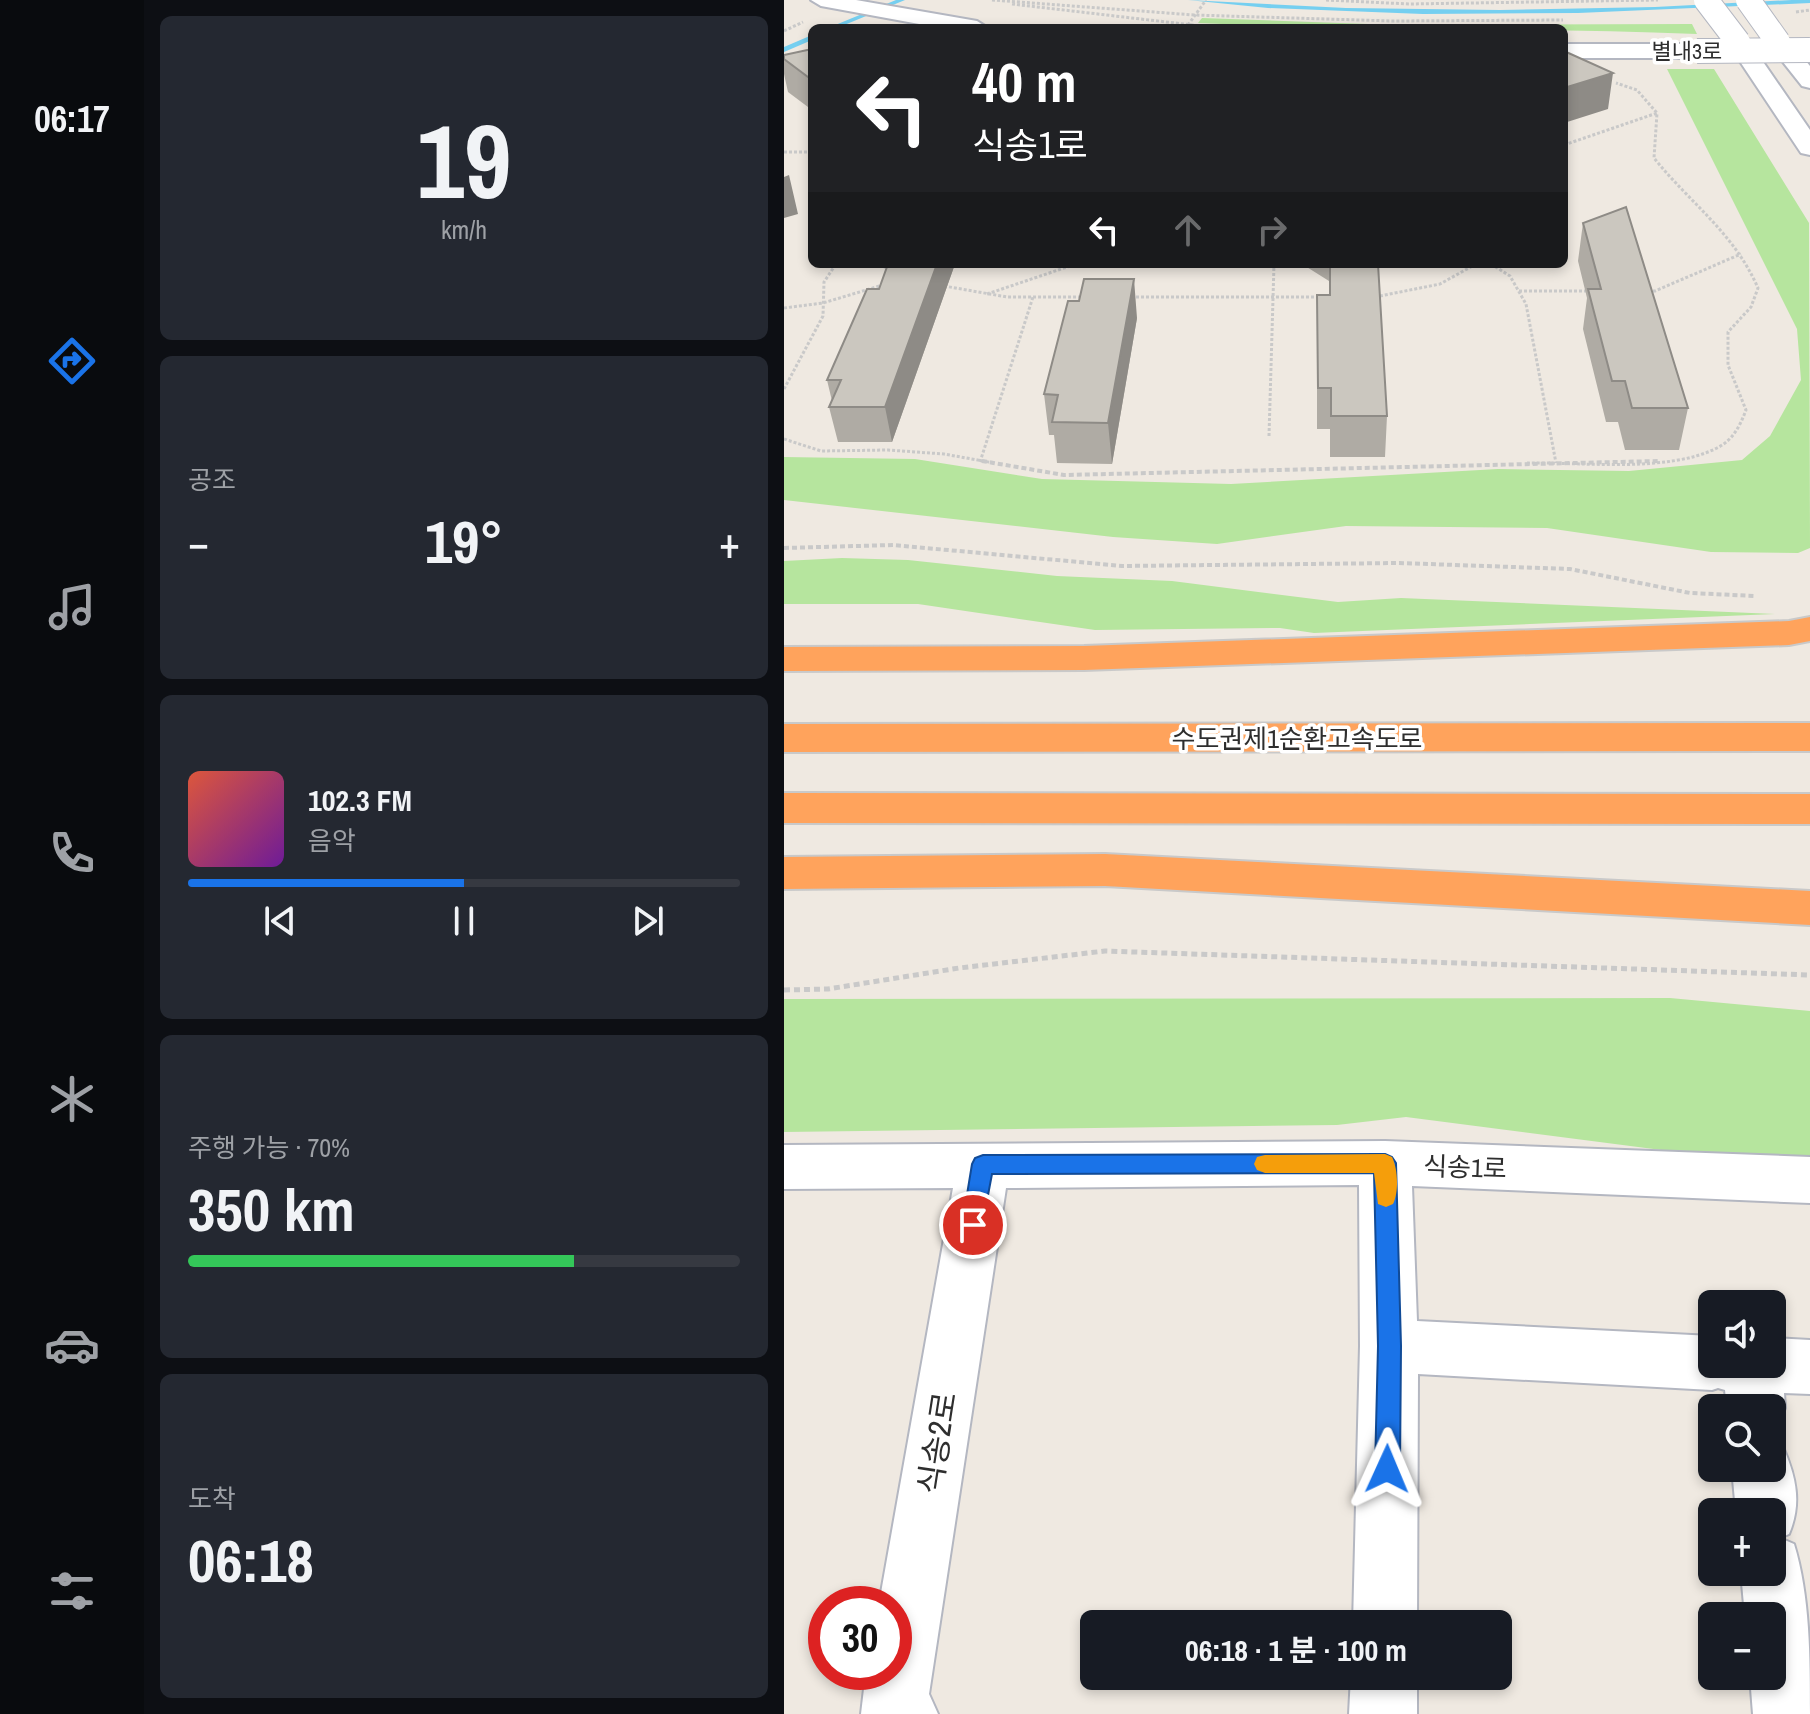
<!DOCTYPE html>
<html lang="ko">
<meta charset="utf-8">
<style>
body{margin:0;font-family:"Archivo Narrow","Noto Sans KR",sans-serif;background:#242831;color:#f1f3f6;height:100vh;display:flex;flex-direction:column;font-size:30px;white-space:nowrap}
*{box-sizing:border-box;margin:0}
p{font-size:26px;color:#9ea1a6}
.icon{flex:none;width:44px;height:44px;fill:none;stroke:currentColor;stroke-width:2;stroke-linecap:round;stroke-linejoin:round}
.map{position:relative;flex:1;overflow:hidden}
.panel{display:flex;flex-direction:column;gap:16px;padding:16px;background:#0d0f14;width:640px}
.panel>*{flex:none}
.hud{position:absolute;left:24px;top:24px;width:760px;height:244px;border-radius:12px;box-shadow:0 4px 12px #0003;background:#202124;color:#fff;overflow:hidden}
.fabs{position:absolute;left:914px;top:1290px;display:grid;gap:16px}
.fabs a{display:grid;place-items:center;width:88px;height:88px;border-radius:12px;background:#171b24;box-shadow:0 4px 12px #0003;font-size:40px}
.speed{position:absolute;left:24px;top:1586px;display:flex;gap:16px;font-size:40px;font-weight:700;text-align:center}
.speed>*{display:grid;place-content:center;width:104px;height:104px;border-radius:50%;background:#171b24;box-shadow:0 4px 12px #0003;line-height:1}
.speed .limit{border:12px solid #d22;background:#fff;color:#111}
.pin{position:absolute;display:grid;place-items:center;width:68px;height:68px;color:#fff;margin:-34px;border:4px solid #fff;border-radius:50%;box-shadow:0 2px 8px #0007}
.me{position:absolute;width:88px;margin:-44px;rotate:1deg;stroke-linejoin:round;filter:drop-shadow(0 0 6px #0008)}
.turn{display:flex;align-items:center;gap:28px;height:168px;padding:0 32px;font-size:36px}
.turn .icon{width:104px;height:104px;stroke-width:2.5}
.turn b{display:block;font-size:56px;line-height:68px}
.lanes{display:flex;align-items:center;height:76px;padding:0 32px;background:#0003;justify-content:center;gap:40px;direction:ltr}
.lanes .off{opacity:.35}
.big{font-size:60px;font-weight:700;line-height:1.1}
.panel .card{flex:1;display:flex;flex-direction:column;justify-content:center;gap:12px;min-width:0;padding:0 28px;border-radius:12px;background:#242831}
.panel .dial{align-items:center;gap:0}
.dial b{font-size:104px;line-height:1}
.song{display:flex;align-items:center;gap:24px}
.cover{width:96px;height:96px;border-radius:12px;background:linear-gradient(135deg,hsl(10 70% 55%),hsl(280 70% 35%))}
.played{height:8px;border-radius:4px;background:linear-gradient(90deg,#1a73e8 50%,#363941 50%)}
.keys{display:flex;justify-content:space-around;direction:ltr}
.heat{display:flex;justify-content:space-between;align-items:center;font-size:44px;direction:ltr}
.charge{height:12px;border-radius:6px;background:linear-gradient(90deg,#34c759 70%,#363941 0)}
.trip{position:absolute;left:296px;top:1610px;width:432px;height:80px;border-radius:12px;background:#171b24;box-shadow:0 4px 12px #0003;font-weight:700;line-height:80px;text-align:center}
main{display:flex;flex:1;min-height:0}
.tab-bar{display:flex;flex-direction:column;width:144px;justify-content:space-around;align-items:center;background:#090b0e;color:#9ea1a6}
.tab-bar .icon{width:56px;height:56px}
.tab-bar .on{color:#1a73e8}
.tab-bar b{font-size:36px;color:#f1f3f6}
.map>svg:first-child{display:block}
.green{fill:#b6e59e}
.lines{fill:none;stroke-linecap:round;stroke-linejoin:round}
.stream{fill:#75cff0;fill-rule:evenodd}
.minor-casing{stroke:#b4b7c1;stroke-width:4}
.highway-casing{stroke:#c9c9c9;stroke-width:4}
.path-far2{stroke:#c9c9c9;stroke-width:3;stroke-dasharray:3 2;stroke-linecap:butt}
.path-far1{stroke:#c9c9c9;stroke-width:4;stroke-dasharray:5 3;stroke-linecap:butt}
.path{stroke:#c9c9c9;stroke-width:5;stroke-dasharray:6 4;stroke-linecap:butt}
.minor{fill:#fff;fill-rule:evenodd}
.highway{fill:#ffa35c;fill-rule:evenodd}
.minor-bridge-casing{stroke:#b4b7c1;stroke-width:26;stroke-linecap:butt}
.minor-bridge{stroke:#fff;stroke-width:24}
.wall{fill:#afaba4}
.shaded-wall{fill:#8e8b86}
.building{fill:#cbc7bf;stroke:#8e8b86;stroke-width:2}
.route{fill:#1a73e8;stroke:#114b97;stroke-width:2}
.slow{fill:#f59e0b}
.labels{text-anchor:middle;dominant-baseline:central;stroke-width:7;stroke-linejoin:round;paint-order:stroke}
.far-street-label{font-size:22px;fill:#2e2e2e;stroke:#fff}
.street-label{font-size:26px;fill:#2e2e2e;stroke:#fff}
.near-street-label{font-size:32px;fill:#2e2e2e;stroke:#fff}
</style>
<main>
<nav class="tab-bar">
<b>06:17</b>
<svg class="icon on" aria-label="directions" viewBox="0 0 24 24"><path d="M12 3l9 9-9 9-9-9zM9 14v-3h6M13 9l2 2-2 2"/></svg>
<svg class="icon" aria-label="music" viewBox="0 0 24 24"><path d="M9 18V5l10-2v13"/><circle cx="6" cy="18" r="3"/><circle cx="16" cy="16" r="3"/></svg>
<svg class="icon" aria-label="phone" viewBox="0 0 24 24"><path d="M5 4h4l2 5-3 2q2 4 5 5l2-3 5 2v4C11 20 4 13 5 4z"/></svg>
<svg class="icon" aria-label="climate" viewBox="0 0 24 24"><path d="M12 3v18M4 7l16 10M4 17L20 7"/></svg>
<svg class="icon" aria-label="car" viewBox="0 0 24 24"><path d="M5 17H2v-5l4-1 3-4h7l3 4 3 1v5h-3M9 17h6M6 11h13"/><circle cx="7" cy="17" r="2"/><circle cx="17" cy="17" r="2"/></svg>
<svg class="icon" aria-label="filters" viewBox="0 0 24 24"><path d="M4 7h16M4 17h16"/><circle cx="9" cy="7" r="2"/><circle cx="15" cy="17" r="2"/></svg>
</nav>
<section class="panel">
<div class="card dial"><b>19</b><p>km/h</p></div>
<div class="card"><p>공조</p>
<div class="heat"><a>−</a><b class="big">19°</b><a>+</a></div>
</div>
<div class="card">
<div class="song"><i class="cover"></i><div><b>102.3 FM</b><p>음악</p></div></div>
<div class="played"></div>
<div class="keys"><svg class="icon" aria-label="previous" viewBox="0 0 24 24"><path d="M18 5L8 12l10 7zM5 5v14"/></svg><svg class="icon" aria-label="pause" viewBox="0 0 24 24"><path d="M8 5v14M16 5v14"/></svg><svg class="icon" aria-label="next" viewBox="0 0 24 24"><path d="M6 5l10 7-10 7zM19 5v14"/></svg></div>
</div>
<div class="card"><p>주행 가능 · 70%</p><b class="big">350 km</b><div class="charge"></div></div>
<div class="card"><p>도착</p><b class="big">06:18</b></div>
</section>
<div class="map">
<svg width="1026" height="1714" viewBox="0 0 1026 1714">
<rect width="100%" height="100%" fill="#efe9e1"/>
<path class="green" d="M 418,18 L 612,25 L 908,24 L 913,34 C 747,27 582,31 414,23 Z
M 883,69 L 930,69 L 1025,223 L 1026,548 L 1014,553 L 927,552 L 763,528 L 562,526 L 433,544 L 329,537 L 0,500 L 0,457 L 131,459 L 258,479 L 447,484 L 714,469 L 845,471 L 958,460 L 986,436 L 1017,380 L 1013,329 Z
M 58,558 L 124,560 L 273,576 L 388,581 L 554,602 L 617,598 L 991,614 L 530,633 L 496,628 L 311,630 L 134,604 L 0,604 L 0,561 Z
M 886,998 L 1026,1011 L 1026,1157 L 916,1155 L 622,1117 L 553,1125 L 0,1132 L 0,999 Z"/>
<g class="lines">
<path class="stream" d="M 112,0 L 121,0 L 53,28 L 44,28 Z
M 404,0 L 562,8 L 716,10 L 871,7 L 1008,0 L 1026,0 L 1026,3 L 794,13 L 639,14 L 484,8 Z
M 28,35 L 28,40 L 0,52 L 0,47 Z"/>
<g class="minor-casing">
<path id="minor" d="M 27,0 L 72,0 L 193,21 L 204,28 L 157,28 L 37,6 Z
M 954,35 L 962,37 L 1026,130 L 1026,155 L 1017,153 L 943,42 Z
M 994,35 L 1002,37 L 1026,66 L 1026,88 L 1018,86 L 983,42 Z
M 780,44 L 913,44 L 924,51 L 913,58 L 780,58 Z
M 601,1141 L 1026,1157 L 1026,1203 L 628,1186 L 633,1321 L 928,1336 L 928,1364 L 988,1364 L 988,1338 L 1026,1340 L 1026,1394 L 1000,1393 L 1001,1408 L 993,1428 L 988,1430 L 988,1408 L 943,1408 L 941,1390 L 934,1388 L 928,1390 L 634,1374 L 633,1624 L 569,1624 L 576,1346 L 575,1185 L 222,1188 L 145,1694 L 154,1714 L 77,1714 L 82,1672 L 110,1672 L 110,1604 L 95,1604 L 169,1188 L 0,1189 L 0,1145 Z
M 988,1442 L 999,1447 C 1012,1477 1018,1503 1005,1534 L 996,1538 L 1010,1544 C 1026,1596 1026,1658 1026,1714 L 969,1714 L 966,1676 L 988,1676 L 988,1616 L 961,1616 L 957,1572 L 988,1572 L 988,1512 L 952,1512 L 948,1468 L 988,1468 Z
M 567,1676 L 633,1676 L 633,1714 L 565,1714 Z"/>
</g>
<g class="highway-casing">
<path id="highway" d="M 1026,617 L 1026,641 L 1005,645 L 300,670 L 0,671 L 0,647 L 300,646 L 1005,621 Z
M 1026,723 L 1026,751 L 0,752 L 0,724 Z
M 0,793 L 1026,794 L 1026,824 L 0,823 Z
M 321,854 L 1026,891 L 1026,925 L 321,886 L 0,889 L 0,857 Z"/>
</g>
<path class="path-far2" d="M 208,0 L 410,15 L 608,21 L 779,20
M 542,0 L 625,4 L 874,0
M 228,4 L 434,28
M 1012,12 L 1026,10
M 404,25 L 422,0
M 0,31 L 19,22
M 780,145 L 873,113
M 0,152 L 28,152
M 95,264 L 108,271
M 707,264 L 726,276 L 742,304 L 772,463
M 160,286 L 223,297 L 301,297
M 735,291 L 806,291
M 864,291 L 871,291 L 957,254
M 203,294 L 292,264
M 347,297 L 537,297
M 591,297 L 656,284 L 692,264
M 0,308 L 39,303 L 102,284
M 0,389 L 39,316 L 40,282 L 52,264
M 485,436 L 490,264
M 0,439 L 37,451 L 104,450 L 160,454 L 210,463
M 196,462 L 249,297
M 743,463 C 799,462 883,473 933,448 C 949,440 956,426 962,410 L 944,365 L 944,332 L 967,307 L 974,288 C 950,233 907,204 870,158 L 873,113 L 853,90 L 832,83"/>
<path class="path-far1" d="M 198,461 L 280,475 L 876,461
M 0,548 L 109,545 L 338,566 L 615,563 L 786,569 L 906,593 L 970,596"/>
<path class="path" d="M 0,990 L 44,989 L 175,968 L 321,951 L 1026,975"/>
<use href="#minor" class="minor"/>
<use href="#highway" class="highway"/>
<g class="minor-bridge-casing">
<path id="minor-bridge" d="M 922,0 L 954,42
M 964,0 L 994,42
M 913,51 L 1026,50"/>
</g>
<use href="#minor-bridge" class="minor-bridge"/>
</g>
<path class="wall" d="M 28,49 L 28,110 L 4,92 L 0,74 L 0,55 Z
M 799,223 L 904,408 L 895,450 L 841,450 L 834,422 L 822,422 L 799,329 L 803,298 L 794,261 Z
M 104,264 L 171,264 L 108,442 L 54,442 L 45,407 L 48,401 L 43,380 L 95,289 Z
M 518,264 L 594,264 L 603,416 L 601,457 L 546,457 L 546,429 L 533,429 L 533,295 L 545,295 L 545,281 Z
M 353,318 L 328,464 L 273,463 L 270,435 L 265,435 L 260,394 Z"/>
<path class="shaded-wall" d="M 829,73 L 824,109 L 780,123 L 780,88 Z
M 5,175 L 14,214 L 0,218 L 0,177 Z
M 153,264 L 171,264 L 108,442 L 101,407 Z
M 350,279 L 353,318 L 328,464 L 324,423 Z"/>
<path class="building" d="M 28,49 L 28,80 L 0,59 L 0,55 Z
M 780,51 L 829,73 L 780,88 Z
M 842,207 L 904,408 L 848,408 L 841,381 L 828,381 L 804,289 L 817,289 L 799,223 Z
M 104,264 L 153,264 L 101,407 L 45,407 L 57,380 L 43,380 L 83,289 L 95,289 Z
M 546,264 L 594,264 L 603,416 L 547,416 L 547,388 L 534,388 L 533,295 L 546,295 Z
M 300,279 L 350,279 L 324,423 L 268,422 L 274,395 L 260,394 L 284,301 L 295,301 Z"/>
<path class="route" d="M 601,1154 L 608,1157 L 612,1163 L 617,1346 L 616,1469 L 612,1478 L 603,1482 L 594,1478 L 591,1469 L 594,1346 L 590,1173 L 208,1174 L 197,1232 L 189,1235 L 181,1232 L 178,1225 L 188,1164 L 191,1158 L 199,1155 Z"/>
<path class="slow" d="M 601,1154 L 608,1157 C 614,1169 615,1192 609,1204 L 602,1207 L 594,1204 L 590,1173 L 481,1173 L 473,1170 L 470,1164 L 473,1157 L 481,1155 Z"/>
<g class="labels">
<g class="far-street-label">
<text x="903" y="51">별내3로</text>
</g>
<g class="street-label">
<text x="513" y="738">수도권제1순환고속도로</text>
<text transform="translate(681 1167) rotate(2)">식송1로</text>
</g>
<g class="near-street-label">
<text transform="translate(153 1443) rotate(-81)">식송2로</text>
</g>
</g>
</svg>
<div class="fabs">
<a><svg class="icon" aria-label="sound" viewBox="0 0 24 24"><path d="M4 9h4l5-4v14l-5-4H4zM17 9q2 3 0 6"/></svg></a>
<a><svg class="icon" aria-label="search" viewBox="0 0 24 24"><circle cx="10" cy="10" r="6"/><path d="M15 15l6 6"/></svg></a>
<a>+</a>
<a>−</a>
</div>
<div class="speed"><div class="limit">30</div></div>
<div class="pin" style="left:189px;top:1225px;background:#d93025"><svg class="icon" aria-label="arrive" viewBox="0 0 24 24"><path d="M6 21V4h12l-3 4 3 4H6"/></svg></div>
<svg class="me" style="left:603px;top:1469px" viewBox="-20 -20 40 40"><path d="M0-17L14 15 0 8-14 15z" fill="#1a73e8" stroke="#fff" stroke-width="4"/></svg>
<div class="trip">06:18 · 1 분 · 100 m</div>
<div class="hud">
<div class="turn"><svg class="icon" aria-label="left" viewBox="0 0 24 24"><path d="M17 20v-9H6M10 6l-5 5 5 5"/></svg><div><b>40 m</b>식송1로</div></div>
<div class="lanes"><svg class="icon" aria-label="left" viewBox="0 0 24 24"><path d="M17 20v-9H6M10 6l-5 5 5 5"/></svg><svg class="icon off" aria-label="ahead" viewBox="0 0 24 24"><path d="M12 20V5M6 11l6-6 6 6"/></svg><svg class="icon off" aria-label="right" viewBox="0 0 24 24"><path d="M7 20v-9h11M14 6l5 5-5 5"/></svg></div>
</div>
</div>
</main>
